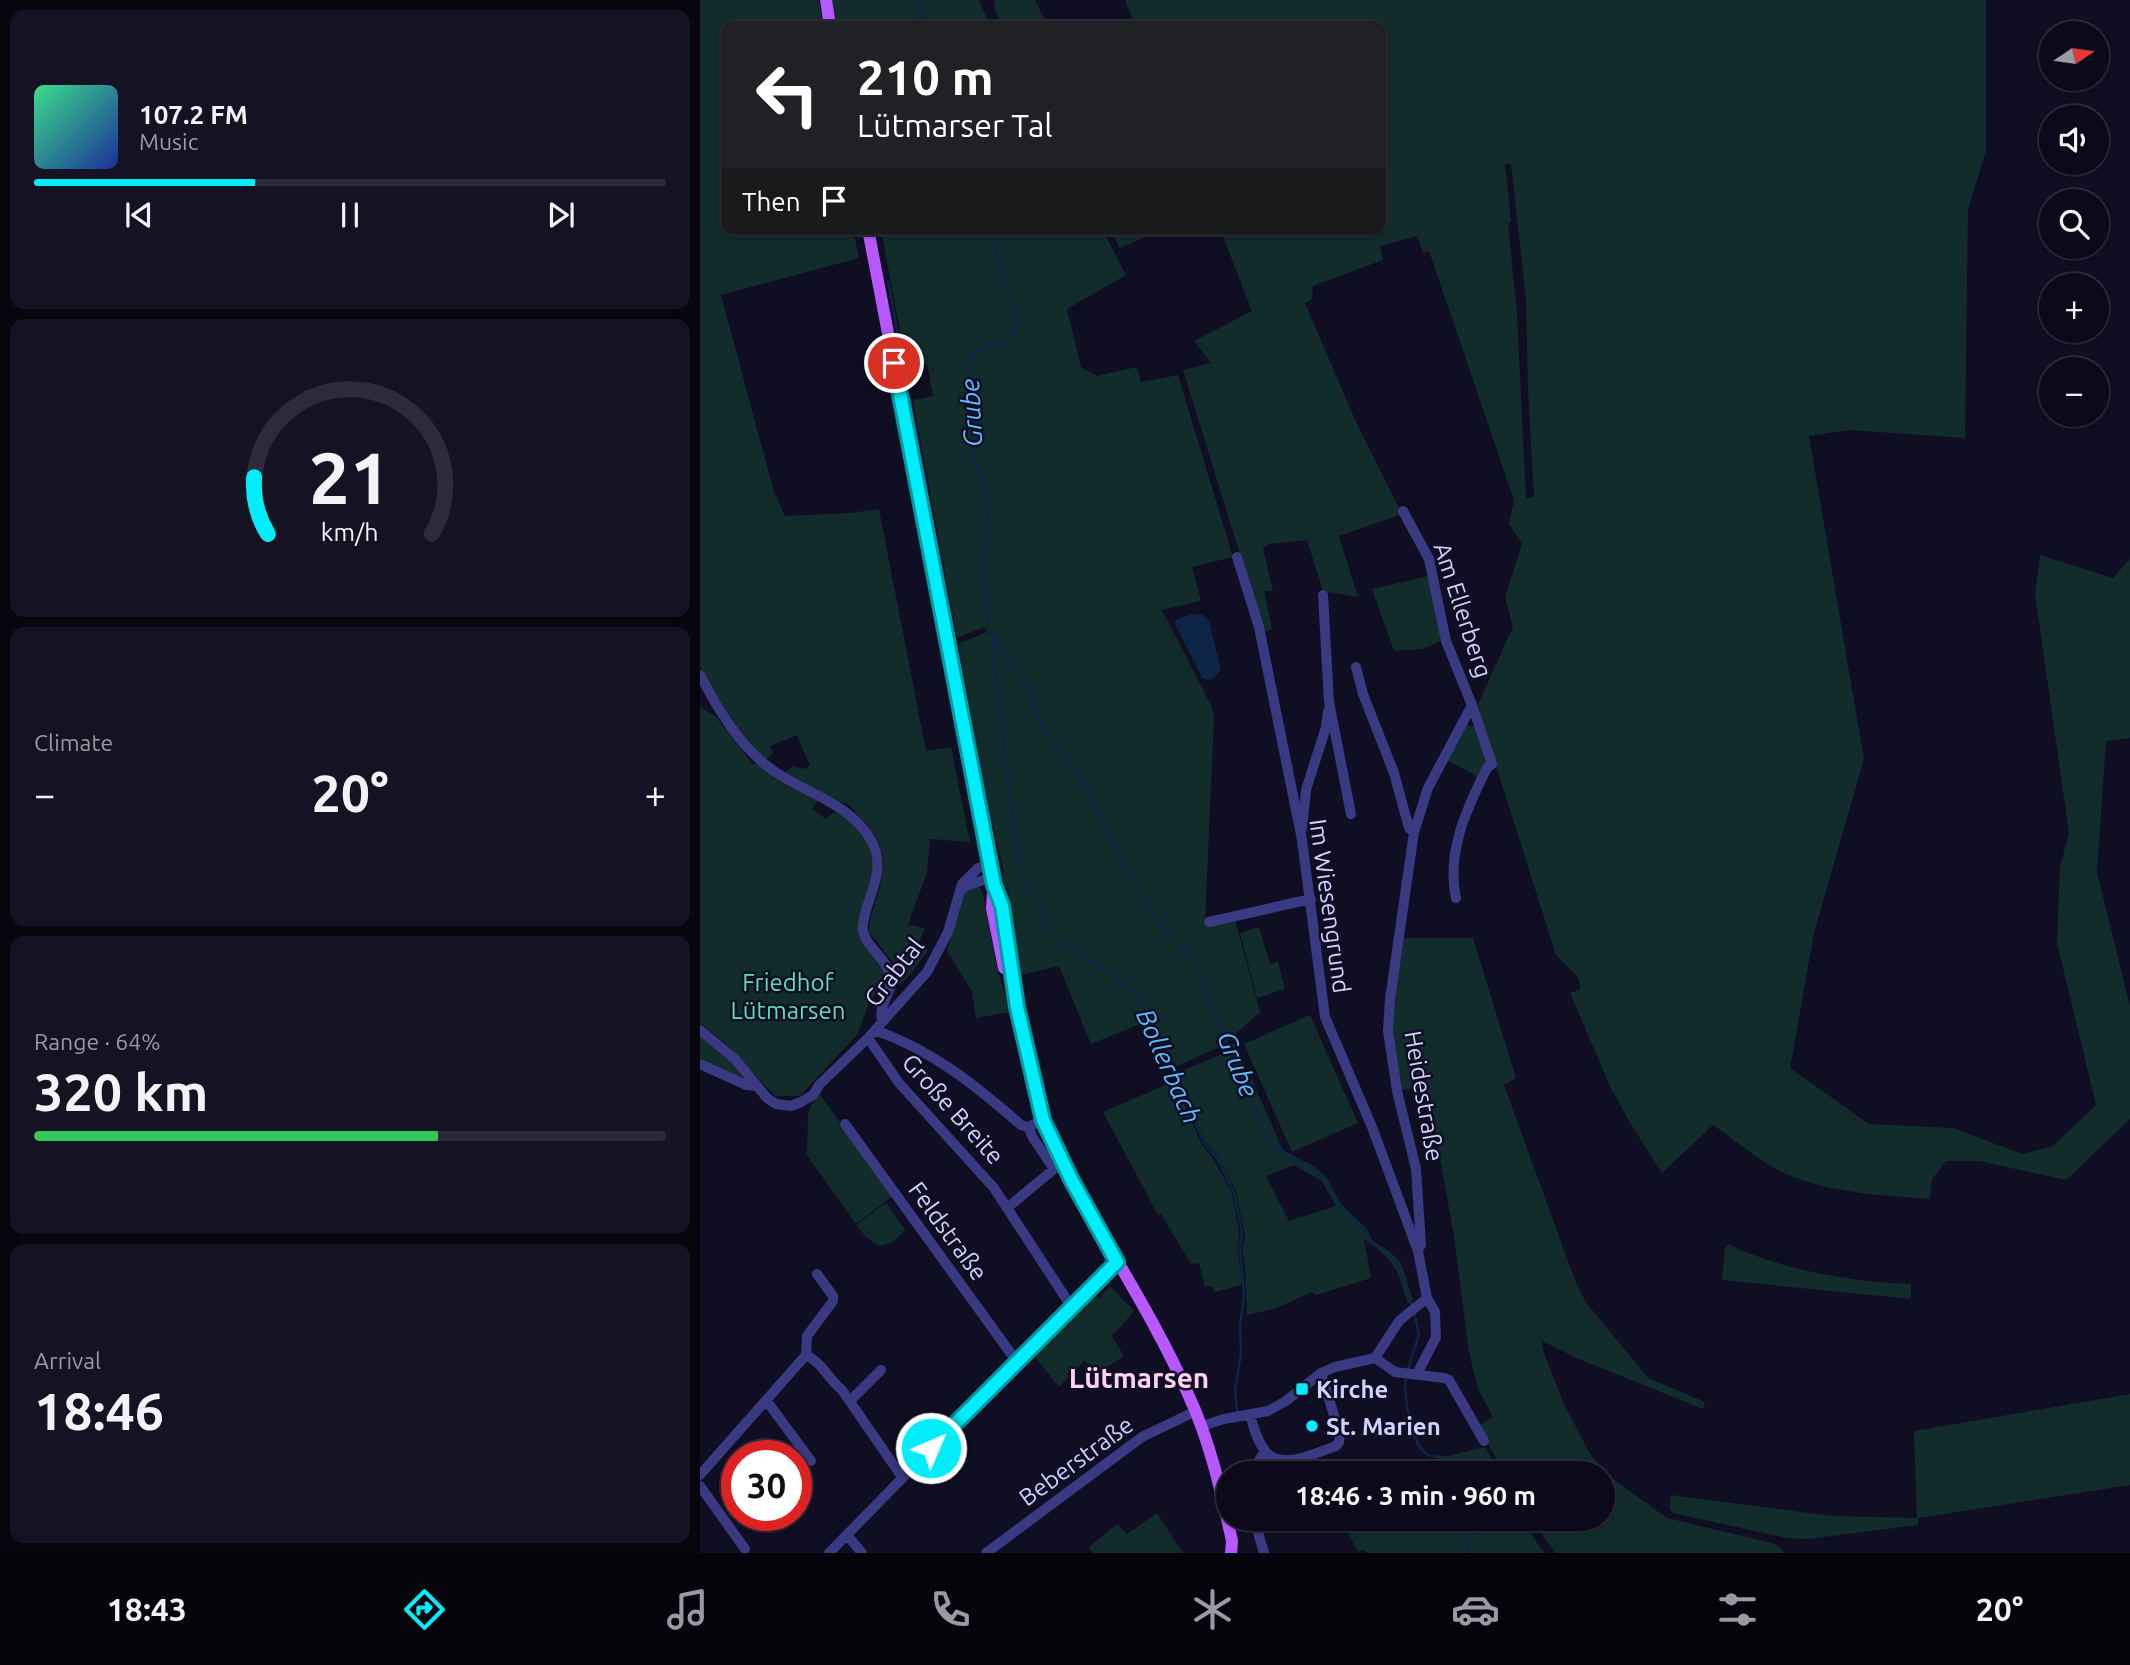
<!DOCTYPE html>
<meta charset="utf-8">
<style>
body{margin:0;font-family:Ubuntu,sans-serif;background:#151323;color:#f1f3f6;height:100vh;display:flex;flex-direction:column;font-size:26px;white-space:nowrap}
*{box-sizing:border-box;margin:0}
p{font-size:23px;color:#9a9aa2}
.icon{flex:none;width:38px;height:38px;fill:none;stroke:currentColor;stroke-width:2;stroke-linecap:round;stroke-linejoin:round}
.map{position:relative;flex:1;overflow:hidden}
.drawer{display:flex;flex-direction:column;gap:10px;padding:10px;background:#07060e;width:700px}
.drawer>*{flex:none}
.guide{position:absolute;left:21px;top:21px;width:665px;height:214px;border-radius:14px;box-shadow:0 2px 5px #0004,0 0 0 2px #2c2b39;background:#202124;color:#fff;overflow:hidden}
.needle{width:46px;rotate:77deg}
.tools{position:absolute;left:1339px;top:21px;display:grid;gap:14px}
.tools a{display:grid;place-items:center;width:70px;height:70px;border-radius:50%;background:#0c0a1a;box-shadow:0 2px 5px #0004,0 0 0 2px #2c2b39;font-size:35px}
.speed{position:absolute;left:21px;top:1440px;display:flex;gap:14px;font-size:35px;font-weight:700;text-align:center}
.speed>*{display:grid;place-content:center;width:91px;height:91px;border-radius:50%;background:#0c0a1a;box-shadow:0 2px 5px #0004,0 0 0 2px #2c2b39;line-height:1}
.speed .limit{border:10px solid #d22;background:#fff;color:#111}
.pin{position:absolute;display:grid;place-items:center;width:60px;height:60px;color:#fff;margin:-30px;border:4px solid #fff;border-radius:50%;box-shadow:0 2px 7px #0007}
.me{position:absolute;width:77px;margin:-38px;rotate:45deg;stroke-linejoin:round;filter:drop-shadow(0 0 5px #0008)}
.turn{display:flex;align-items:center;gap:24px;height:147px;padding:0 21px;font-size:32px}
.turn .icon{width:91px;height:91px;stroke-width:2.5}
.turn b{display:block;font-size:49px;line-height:60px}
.then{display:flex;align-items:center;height:66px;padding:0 21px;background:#0003;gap:14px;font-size:26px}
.big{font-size:52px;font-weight:700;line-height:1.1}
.drawer .card{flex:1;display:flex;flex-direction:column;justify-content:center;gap:10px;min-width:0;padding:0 24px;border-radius:14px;background:#151323}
.drawer .dial{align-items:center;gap:0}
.dial svg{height:182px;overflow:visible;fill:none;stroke:#2c2b39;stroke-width:7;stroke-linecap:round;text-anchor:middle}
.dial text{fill:#f1f3f6;stroke:none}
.song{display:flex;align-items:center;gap:21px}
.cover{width:84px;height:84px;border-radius:10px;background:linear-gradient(135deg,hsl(150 70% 55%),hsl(230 70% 35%))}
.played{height:7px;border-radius:4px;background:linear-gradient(90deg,#01edf9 35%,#2c2b39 35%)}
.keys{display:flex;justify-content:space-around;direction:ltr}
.heat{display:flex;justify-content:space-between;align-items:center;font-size:38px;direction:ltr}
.charge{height:10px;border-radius:5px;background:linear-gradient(90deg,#34c759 64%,#2c2b39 0)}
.trip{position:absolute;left:516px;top:1461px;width:399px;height:70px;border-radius:35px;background:#0c0a1a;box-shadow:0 2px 5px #0004,0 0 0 2px #2c2b39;font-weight:700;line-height:70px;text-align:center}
.tab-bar{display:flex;height:112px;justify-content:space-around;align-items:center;background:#05040a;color:#9a9aa2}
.tab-bar .icon{width:49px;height:49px}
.tab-bar .on{color:#01edf9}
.tab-bar b{font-size:32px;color:#f1f3f6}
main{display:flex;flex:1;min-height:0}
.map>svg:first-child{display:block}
.green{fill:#112c2a;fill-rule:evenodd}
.water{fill:#0d2648}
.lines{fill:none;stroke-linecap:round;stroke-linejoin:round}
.stream{stroke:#0d2648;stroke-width:2.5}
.minor{stroke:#393a81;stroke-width:10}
.major{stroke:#b757fe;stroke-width:12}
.route-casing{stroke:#019aa2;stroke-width:18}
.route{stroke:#01edf9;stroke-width:12}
.poi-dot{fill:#01edf9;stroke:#100e23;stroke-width:2.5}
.labels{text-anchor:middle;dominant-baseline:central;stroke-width:5;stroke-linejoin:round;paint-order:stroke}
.street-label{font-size:24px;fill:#d3d0ff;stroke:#100e23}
.park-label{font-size:24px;fill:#5cdfb7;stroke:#100e23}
.poi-label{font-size:24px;font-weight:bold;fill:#d3d0ff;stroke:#100e23;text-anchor:start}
.water-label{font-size:26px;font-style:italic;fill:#5ebcfe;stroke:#100e23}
.quarter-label{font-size:28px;font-weight:bold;fill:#ffd2f1;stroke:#100e23}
</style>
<main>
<section class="drawer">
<div class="card">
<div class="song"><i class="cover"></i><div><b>107.2 FM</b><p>Music</p></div></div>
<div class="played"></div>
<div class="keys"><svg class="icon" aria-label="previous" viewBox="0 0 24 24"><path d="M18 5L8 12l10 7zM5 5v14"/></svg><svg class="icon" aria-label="pause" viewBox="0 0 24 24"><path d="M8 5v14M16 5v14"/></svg><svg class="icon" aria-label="next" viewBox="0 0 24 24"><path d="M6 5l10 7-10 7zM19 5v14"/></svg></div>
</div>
<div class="card dial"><svg viewBox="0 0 100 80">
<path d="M14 69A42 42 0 1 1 86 69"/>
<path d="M14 69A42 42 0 0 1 8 44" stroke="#01edf9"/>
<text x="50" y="56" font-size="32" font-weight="700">21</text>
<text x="50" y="72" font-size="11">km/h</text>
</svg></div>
<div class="card"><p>Climate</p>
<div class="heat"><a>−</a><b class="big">20°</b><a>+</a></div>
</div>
<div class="card"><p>Range · 64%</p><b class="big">320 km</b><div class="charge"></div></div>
<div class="card"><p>Arrival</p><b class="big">18:46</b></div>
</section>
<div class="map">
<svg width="1430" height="1553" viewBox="0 0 1430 1553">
<rect width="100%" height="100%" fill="#100e23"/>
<path class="green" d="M 0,0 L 119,0 L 123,26 L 26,26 L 26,229 L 153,229 L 159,258 L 21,295 L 74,492 L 85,516 L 151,513 L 179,509 L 226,751 L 251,747 L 270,842 L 230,839 L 227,872 L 208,925 L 225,928 L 218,945 L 228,950 L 212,973 L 199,985 L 197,983 L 194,964 L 169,932 C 169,919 174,906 178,894 C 191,847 177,836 147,803 L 134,802 L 84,773 L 94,766 L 103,769 L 110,766 L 97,735 L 70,746 L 73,754 L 66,759 C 38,732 19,701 0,667 Z
M 130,0 L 279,0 L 290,26 L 134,26 Z
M 295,0 L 335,0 L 348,26 L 303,26 L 294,8 Z
M 425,0 L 1286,0 L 1286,151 L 1268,209 L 1265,438 L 1150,430 L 1109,436 L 1164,759 L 1114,933 L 1090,1068 L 1169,1124 L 1253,1128 L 1322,1154 L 1353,1146 L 1396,1105 L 1357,943 L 1360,867 L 1369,833 L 1335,594 L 1340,555 L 1413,578 L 1430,559 L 1430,738 L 1406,741 L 1397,872 L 1430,1007 L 1430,1119 L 1366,1180 L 1279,1161 L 1246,1161 L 1232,1179 L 1230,1199 C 1178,1195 1123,1193 1076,1169 C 1054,1157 1034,1139 1013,1125 L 962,1173 L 929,1121 L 910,1086 L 870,993 L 881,989 L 878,977 L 856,955 L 779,712 L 778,704 L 813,627 L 805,597 L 822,544 L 809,524 L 814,500 L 729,251 L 723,253 L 717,236 L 680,246 L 683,260 L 613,286 L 612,299 L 605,303 L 656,422 L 702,514 L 639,536 L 658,597 L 623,591 L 607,540 L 569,544 L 563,548 L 573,591 L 564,591 L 572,629 L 564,632 L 483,370 L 511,363 L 494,341 L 552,311 L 520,229 L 681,229 L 681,26 L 435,26 ZM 805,164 L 811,164 L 826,299 L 828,391 L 834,497 L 826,499 L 817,315 L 808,223 L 811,222 Z
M 181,229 L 402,229 L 426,275 L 367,309 L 381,367 L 397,376 L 437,367 L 441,382 L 478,375 L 533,557 L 492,567 L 501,601 L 462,610 L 510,703 L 514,716 L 505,925 L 535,920 L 560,1012 L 522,1046 L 472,1068 L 450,1020 L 391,1044 L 359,966 L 320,975 L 321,970 L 317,970 L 304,894 L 309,893 L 308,888 L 303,889 L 301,882 L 304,871 L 290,815 L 258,644 L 287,632 L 284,627 L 257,638 L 213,400 L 233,396 L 227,364 L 207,368 Z
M 410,229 L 446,229 L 449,235 L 420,248 Z
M 729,576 L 741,641 L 722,649 L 694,651 L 672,589 Z
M 0,706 L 16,717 L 53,764 L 59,762 L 119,799 L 112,809 L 126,819 L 136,811 C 157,824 177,846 173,874 C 170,894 159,912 158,933 L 183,970 L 186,980 L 169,1003 L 157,1035 L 100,1096 L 75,1096 L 24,1042 L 0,1023 Z
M 766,724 L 776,727 L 787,763 L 780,778 L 747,760 Z
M 278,885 L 283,893 L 297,968 L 310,1012 L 276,1018 L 272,992 L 247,950 L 264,894 L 270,888 Z
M 559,927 L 570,964 L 578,962 L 585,989 L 557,998 L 540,933 Z
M 703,938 L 773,938 L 816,1078 L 804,1085 L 875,1280 L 885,1301 L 948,1378 L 1005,1402 L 1003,1409 L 881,1360 L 842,1341 L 844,1353 L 863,1402 L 889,1452 L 906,1474 L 967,1518 L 1072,1543 L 1081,1548 L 1084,1553 L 855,1553 L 832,1519 L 903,1519 L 903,1474 L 810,1473 L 807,1467 L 803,1470 L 778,1426 L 793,1417 L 778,1389 L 769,1352 L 754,1236 L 727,1086 L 701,1090 L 692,1031 L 694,997 Z
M 610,1015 L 658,1123 L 592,1152 L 544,1044 Z
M 0,1034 L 18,1047 L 47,1079 L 43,1080 L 0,1061 Z
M 535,1042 L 583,1150 L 615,1167 L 627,1178 L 641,1204 L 667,1229 L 673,1241 L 690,1252 L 701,1263 L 713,1300 L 708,1304 C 696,1267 697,1262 664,1239 L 671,1278 L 616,1295 L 612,1292 L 574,1309 L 547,1315 L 545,1267 L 542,1249 L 545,1236 L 536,1192 L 518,1157 L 504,1140 L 477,1073 L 520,1055 ZM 594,1165 L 622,1181 L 636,1206 L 589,1221 L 566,1176 Z
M 476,1084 L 501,1143 L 514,1160 L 532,1193 L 539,1232 L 538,1249 L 542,1285 L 514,1292 L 512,1286 L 505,1287 L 499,1263 L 491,1264 L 461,1214 L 458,1215 L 403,1112 L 463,1086 Z
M 118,1092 L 193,1196 L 156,1224 L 107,1155 L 108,1113 Z
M 186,1203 L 205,1230 L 191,1243 L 179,1246 L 166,1237 L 156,1225 Z
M 1028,1244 C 1081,1270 1152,1282 1211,1284 L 1211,1299 L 1022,1280 L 1025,1248 Z
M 410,1286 L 434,1311 L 412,1336 L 424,1356 L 395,1375 L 385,1360 L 359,1387 L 332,1353 L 393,1292 L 399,1298 Z
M 1430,1394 L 1430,1485 L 1218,1518 L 1218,1525 L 1108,1539 L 1087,1538 L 973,1513 L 970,1509 L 971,1495 L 1132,1516 L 1217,1518 L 1214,1431 Z
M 785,1447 L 799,1473 L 711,1473 L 739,1458 Z
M 457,1513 L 483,1553 L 393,1553 L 389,1547 L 417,1524 L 427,1534 Z
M 674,1519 L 821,1519 L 844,1553 L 667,1553 L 664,1549 L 658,1552 L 648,1533 Z"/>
<path class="water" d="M 492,614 L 503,615 L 509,621 L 521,670 L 511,680 L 503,679 L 475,624 L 476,620 Z"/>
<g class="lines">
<path class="stream" d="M 216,26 L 221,18 L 219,0
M 188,281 L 206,378
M 210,398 L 229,503
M 215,513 L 280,849
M 232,517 L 253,636
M 289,624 L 282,575 L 283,548 L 290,527 L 282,475 L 273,461 L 277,431 L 270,393 L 268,363 L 275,351 L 307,341 L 315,328 L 318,314 L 301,276 L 292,229
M 291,631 L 307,658 L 327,685 L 336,713 L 350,739 L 375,769 L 441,894 L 461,926 L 497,963 L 512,1007 L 569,1143 L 612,1169 L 626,1180 L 639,1204 L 665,1231 L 671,1242 L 688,1254 L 698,1265 L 712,1306
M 295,639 L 293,649 L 315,840 L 324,882 L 340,904 L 347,931 L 420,980 L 442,1001 L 475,1068 L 503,1142 L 517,1158 L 534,1193 L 542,1232 L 540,1248 L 544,1295 L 540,1325 L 541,1353 L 535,1391 L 537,1411
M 256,645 L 268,710
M 269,719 L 279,768
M 708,1370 L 719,1334 L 714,1312
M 706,1376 C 703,1393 711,1439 723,1451 C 736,1464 748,1446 756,1474
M 766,1553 L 773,1533 L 770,1519"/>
<path class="minor" d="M 703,511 L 729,559 L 746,641 L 772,705 L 792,764 L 787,768 C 767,808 746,852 756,898
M 537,557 L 559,627 L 602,840 L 625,1017 L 672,1127 L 718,1251 L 727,1298 L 735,1312 L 736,1337 L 717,1374
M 623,595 L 629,702 L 651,814
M 656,667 L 663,694 L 694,773 L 709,828 L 714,832
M 0,675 C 19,711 40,747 74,771 C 107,794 152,804 172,842 C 187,872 167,895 163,924 C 160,944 186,956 190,975 C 194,992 178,1004 182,1020
M 602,829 L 606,790 L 626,727 L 628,711
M 260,891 L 266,886 L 292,877
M 509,922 L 611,899
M 0,1030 L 35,1059 L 67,1098 L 76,1104 L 91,1106 L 101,1102 L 113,1095 L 120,1084 L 168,1038 L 227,972 L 248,932 L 262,884 L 278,868 L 290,865
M 175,1030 C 233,1051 274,1084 321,1125 L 328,1127 L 343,1120
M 168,1038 L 199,1083 L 294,1188 L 371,1306
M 0,1064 L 46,1085 L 57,1086
M 145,1124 L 317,1362
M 307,1208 L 354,1169 L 333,1138 L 328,1127
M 718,1250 L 721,1245 L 716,1169 L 697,1091 L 688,1031 L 690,999 L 714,832 L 728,788 L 772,705
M 106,1355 C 124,1364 127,1378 142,1390 L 202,1477
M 675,1358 L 695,1372 L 744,1378 L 749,1380 L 784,1441
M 66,1400 L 111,1461
M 150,1401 L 181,1370
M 550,1415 C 554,1427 557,1442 566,1452 C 583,1471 617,1452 636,1446 L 639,1442 L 640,1435 L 621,1373
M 502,1426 L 524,1419 L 568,1411 L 586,1401 L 621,1373 L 635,1367 L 675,1358 L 699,1321 L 727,1298
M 554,1474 L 556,1465 L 565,1451
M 0,1475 L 106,1355 L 107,1336 L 133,1301 L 133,1296 L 117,1274
M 0,1486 L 45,1549
M 554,1519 L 564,1553
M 147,1535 L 162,1553
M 129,1553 L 371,1306 L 417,1262
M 286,1553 L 442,1437 L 496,1411"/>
<path class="major" d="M 126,0 L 130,26
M 168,229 L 294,885 C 322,965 315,1054 348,1133 C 360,1161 375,1187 390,1213 C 423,1272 461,1332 488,1394 C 510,1441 521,1491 532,1541 L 531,1553
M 293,893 L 292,908 L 304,968"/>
</g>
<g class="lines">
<g class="route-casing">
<path id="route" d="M 194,363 L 294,885 L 302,906 L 317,1007 L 343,1120 L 371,1179 L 417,1262 L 231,1448"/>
</g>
<use href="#route" class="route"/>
</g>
<g class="poi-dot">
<rect x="595" y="1382" width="14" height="14" rx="3.5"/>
<circle cx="612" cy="1426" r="7"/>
</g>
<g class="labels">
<g class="street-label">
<text transform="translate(763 610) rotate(72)">Am Ellerberg</text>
<text transform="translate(630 906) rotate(82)">Im Wiesengrund</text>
<text transform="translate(194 972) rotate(-52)">Grabtal</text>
<text transform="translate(724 1096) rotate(80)">Heidestraße</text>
<text transform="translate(253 1109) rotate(48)">Große Breite</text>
<text transform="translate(248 1231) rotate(54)">Feldstraße</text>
<text transform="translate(376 1461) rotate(-36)">Beberstraße</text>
</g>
<g class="park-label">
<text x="88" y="982">Friedhof<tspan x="88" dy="28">Lütmarsen</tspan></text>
</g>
<g class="poi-label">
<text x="616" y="1389">Kirche</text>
<text x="626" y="1426">St. Marien</text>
</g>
<g class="water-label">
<text transform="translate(271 413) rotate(-93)">Grube</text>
<text transform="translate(538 1064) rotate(68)">Grube</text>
<text transform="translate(469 1066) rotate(66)">Bollerbach</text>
</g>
<g class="quarter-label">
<text x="439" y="1377">Lütmarsen</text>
</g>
</g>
</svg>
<div class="tools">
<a><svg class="needle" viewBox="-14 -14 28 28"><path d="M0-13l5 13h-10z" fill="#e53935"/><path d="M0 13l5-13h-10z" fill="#9a9aa2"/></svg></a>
<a><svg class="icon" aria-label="sound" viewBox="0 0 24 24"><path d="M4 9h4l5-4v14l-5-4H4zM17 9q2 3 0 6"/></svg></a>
<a><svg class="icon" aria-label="search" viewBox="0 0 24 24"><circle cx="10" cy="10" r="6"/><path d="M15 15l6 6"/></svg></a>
<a>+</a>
<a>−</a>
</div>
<div class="speed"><div class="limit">30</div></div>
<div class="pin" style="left:194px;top:363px;background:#d93025"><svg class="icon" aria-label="arrive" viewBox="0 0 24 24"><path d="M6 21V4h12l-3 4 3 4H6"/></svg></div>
<svg class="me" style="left:231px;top:1448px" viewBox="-20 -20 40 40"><circle r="17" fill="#01edf9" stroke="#fff" stroke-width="3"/><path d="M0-11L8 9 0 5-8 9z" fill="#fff"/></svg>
<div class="trip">18:46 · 3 min · 960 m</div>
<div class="guide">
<div class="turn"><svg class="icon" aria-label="left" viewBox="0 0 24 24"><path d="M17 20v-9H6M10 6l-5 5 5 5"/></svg><div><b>210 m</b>Lütmarser Tal</div></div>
<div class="then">Then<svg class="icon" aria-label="arrive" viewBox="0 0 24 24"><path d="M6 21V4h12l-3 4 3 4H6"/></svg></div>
</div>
</div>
</main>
<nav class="tab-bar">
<b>18:43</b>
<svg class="icon on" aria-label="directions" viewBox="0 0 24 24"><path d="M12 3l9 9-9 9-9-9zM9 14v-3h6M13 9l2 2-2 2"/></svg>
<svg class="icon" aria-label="music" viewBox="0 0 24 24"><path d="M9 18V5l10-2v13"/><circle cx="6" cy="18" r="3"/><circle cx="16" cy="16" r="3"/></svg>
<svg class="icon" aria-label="phone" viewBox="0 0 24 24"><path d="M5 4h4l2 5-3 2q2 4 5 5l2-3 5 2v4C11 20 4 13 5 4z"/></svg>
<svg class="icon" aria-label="climate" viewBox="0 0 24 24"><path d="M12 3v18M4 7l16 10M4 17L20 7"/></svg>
<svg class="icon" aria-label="car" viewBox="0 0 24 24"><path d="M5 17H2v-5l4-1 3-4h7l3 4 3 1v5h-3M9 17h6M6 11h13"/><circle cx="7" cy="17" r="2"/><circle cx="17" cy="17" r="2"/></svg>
<svg class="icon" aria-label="filters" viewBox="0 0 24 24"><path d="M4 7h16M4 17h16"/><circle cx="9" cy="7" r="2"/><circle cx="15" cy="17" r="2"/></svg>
<b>20°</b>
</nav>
